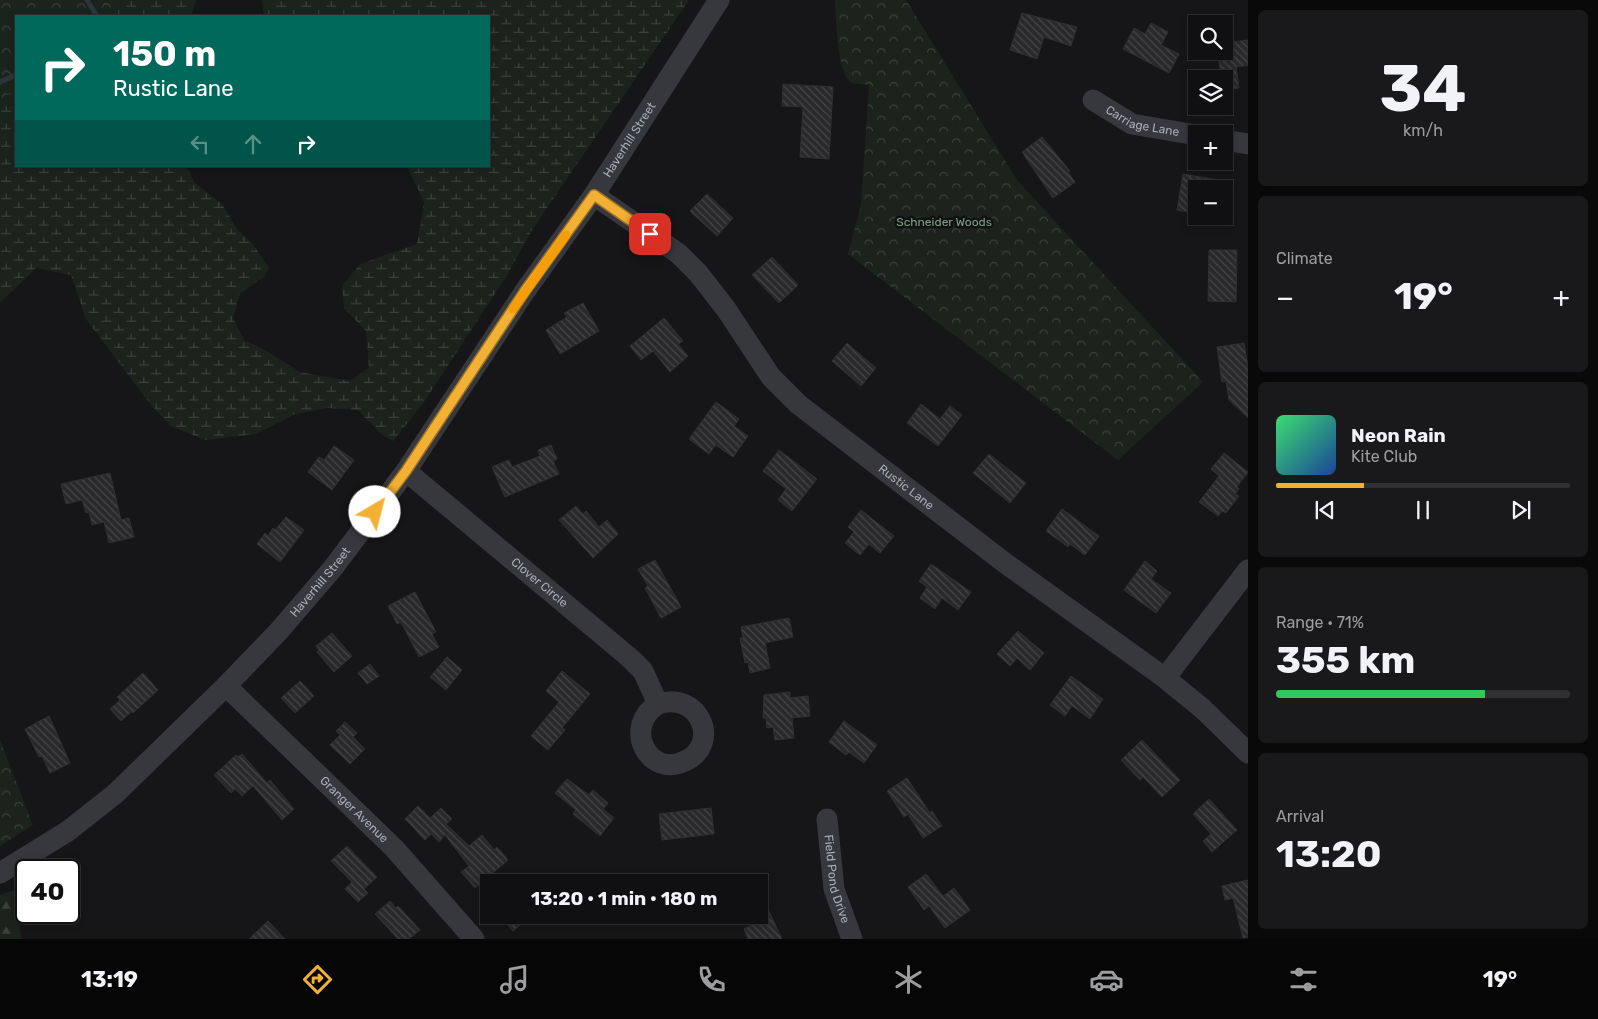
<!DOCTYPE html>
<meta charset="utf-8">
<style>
body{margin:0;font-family:Rubik,sans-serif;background:#19191b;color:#f1f3f6;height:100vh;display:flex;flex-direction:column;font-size:19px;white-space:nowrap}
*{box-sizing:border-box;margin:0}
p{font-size:16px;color:#9c9d9f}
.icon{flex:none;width:28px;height:28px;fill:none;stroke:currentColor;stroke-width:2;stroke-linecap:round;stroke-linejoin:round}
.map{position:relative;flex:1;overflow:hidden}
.side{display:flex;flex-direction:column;gap:10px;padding:10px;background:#09090a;width:350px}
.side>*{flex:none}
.hud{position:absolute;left:15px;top:15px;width:475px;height:152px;border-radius:0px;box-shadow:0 2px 8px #0003,0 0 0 1px #303032;background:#00695c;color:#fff;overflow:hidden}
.fabs{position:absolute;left:1188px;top:15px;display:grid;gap:10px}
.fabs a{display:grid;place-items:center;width:45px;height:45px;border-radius:0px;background:#101012;box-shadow:0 2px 8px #0003,0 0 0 1px #303032;font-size:25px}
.speed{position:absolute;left:15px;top:859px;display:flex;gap:10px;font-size:25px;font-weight:700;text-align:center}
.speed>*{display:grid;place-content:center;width:65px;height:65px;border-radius:50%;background:#101012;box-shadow:0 2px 8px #0003,0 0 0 1px #303032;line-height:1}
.speed .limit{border:2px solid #111;border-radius:8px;background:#fff;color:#111}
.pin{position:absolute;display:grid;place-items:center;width:42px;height:42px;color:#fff;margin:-21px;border-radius:10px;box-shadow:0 2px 8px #0006}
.me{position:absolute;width:55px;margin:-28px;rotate:37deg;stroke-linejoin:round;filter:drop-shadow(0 0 4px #0008)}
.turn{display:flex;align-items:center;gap:18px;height:105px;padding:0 15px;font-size:22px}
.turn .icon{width:65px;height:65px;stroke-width:2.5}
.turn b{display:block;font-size:35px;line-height:42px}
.lanes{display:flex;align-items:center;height:48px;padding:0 15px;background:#0003;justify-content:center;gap:25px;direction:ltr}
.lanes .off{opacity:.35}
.big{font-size:38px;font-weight:700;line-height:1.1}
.side .widget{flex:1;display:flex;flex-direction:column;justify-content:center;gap:8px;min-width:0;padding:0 18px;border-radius:8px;background:#19191b}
.side .dial{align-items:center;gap:0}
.dial b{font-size:65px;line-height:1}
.song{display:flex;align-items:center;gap:15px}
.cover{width:60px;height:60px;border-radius:8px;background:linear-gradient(135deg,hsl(140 70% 55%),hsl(220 70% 35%))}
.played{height:5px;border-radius:2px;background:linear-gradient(90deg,#f2b134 30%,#303032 30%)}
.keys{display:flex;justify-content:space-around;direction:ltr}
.heat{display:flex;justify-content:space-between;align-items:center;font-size:28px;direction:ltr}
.charge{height:8px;border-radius:4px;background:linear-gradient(90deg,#34c759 71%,#303032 0)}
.trip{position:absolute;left:480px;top:874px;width:288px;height:50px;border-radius:0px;background:#101012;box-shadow:0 2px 8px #0003,0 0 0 1px #303032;font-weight:700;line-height:50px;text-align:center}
.menu{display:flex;height:80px;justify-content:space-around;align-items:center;background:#060607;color:#9c9d9f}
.menu .icon{width:35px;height:35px}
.menu .current{color:#f2b134}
.menu b{font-size:22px;color:#f1f3f6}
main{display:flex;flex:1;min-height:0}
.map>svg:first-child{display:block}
.forest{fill:url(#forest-firs)}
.wetland{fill:url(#wetland-marsh)}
.park{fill:url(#park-crowns)}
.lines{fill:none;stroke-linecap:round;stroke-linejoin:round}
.stream{stroke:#2c353c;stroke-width:5}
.building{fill:url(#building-back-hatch);stroke:#303034}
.minor{stroke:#37383d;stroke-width:21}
.route-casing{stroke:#9d7322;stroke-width:12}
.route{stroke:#f2b134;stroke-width:9}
.slow{stroke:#f59e0b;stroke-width:9}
.labels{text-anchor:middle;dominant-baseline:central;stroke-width:5;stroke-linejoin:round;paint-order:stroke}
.street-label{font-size:12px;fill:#a8adb8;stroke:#111113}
.park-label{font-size:12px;fill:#7fa381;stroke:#111113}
</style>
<main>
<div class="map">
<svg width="1248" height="939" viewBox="0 0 1248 939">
<defs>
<pattern id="forest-firs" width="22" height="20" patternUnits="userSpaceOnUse" patternTransform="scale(1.25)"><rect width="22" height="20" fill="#1c231d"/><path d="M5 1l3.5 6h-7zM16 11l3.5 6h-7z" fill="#3a403c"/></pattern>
<pattern id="wetland-marsh" width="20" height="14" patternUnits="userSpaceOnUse" patternTransform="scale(1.25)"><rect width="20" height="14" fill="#1c231d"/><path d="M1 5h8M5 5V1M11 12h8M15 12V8" fill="none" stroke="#3a403c"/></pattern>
<pattern id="park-crowns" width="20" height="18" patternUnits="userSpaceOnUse" patternTransform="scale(1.25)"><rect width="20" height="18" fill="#1c231d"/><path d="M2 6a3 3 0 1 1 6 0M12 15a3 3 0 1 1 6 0" fill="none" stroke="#3a403c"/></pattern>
<pattern id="building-back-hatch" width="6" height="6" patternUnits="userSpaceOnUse" patternTransform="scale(1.25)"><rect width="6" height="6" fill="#29292c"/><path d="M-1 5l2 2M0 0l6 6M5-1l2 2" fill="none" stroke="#454548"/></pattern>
</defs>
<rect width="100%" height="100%" fill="#161618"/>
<path class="forest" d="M 15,890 L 21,939 L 0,939 L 0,895 Z"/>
<path class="wetland" d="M 0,0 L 196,0 L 192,13 L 188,16 L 16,16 L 16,166 L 186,166 L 195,183 L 222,204 L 237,229 L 252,243 L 269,268 L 265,276 L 240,293 L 233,318 L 244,340 L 265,350 L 300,372 L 350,381 L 369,368 L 366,331 L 344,308 L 342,286 L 360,264 L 417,244 L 424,202 L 407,166 L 489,166 L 489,16 L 264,16 L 262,0 L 689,0 L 532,230 L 506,277 L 422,405 L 393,441 L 381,434 L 358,410 L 327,408 L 295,414 L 256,434 L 205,440 L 171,426 L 151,405 L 86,319 L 71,275 L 36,268 L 0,303 Z"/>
<path class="park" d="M 0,0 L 118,0 L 110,16 L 16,16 L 16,89 L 0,100 Z
M 835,0 L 906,0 L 1017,180 L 1203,382 L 1118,460 L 848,254 L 861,205 L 869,85 C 862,84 855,85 850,81 C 837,72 836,16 835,0 Z
M 0,740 L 33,825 L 0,846 Z"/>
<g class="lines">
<path class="stream" d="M 87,0 L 97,16
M 0,82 L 16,75"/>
</g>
<path class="building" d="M 1022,13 L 1077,27 L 1071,46 L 1044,37 L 1037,59 L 1010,50 Z
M 1151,23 L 1168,32 L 1161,45 L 1179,54 L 1169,73 L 1123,49 L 1134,28 L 1145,34 Z
M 1248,40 L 1248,65 L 1236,67 L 1239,88 L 1224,91 L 1224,79 L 1222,79 L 1217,51 L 1224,51 L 1224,43 Z
M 783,84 L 833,87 L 829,159 L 800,157 L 803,107 L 782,106 Z
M 1042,137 L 1070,171 L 1068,172 L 1075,182 L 1053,198 L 1022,152 Z
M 1183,174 L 1224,181 L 1224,189 L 1196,189 L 1196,213 L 1177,210 Z
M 707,194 L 733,218 L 717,236 L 690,211 Z
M 1209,250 L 1237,250 L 1236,302 L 1208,301 Z
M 772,257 L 798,285 L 779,303 L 752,275 Z
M 583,303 L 599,331 L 560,354 L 546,330 L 567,317 L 564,313 Z
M 664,318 L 683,341 L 678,344 L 688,356 L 670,372 L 653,351 L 641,360 L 630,346 Z
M 847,343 L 876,368 L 861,386 L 832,361 Z
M 1244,343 L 1248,368 L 1248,418 L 1229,400 L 1226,381 L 1222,382 L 1217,347 Z
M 716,402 L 739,419 L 734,426 L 748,436 L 733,457 L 716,445 L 709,454 L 689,439 Z
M 921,404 L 940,419 L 950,406 L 962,415 L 938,446 L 907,423 Z
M 551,445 L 557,459 L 553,461 L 559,474 L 505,497 L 492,467 L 509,460 L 512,467 L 540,456 L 538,450 Z
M 334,446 L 354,460 L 332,490 L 308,472 L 319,457 L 324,460 Z
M 779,450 L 817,479 L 792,511 L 778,500 L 786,489 L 763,471 Z
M 1224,453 L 1248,472 L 1237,487 L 1239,489 L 1235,494 L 1239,496 L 1226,513 L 1222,511 L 1218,516 L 1199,502 L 1219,476 L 1211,469 Z
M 989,454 L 1026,483 L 1010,503 L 973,473 Z
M 110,473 L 121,520 L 129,518 L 134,537 L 109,543 L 104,522 L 92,525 L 89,512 L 86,513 L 82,500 L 66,504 L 61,484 Z
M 576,506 L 583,514 L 586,511 L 599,527 L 607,520 L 618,534 L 593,558 L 559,520 Z
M 1062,509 L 1099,536 L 1085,555 L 1070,544 L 1068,547 L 1046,531 Z
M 861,510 L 894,536 L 880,553 L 869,544 L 860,555 L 845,543 L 854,532 L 848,527 Z
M 286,517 L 304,530 L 280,562 L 257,544 L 265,533 L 268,536 L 273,528 L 275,530 Z
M 655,560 L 681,607 L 661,618 L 645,588 L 648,586 L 638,569 Z
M 1145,561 L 1157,571 L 1151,579 L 1171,593 L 1156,613 L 1124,590 Z
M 931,564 L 971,592 L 958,610 L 942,598 L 935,609 L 920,598 L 927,587 L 919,581 Z
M 415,592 L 436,632 L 432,634 L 439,647 L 419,657 L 401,622 L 397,624 L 388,606 Z
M 789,618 L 793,637 L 765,643 L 770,668 L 750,673 L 748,662 L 745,663 L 740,638 L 743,638 L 741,627 Z
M 1018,631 L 1044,653 L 1030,670 L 1017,658 L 1010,666 L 997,654 Z
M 332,633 L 352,656 L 334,672 L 317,652 L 319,650 L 316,646 Z
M 447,657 L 462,670 L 446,690 L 430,677 Z
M 370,664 L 379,676 L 367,684 L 358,673 Z
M 562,671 L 590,694 L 562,728 L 565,730 L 548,750 L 531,736 L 559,702 L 546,691 Z
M 143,673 L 158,690 L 133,713 L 132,711 L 121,721 L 110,709 L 120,700 L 117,697 Z
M 1071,676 L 1103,699 L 1090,719 L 1072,706 L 1065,716 L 1050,705 Z
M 300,681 L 314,696 L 295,713 L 281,698 Z
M 790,692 L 790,698 L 808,696 L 810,716 L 792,718 L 794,738 L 775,740 L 773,727 L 767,728 L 766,718 L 763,718 L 764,695 Z
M 49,716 L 70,763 L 50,773 L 42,756 L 39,757 L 25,729 Z
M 844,721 L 877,745 L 864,763 L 849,752 L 846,755 L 829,742 Z
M 345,722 L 357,733 L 353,737 L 365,749 L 350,764 L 330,745 L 340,735 L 336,731 Z
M 1142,740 L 1180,780 L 1162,797 L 1143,777 L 1140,780 L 1121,760 Z
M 242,754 L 267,783 L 270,780 L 294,809 L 282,820 L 253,786 L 242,796 L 235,789 L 231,793 L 214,775 L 236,755 L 238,757 Z
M 907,778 L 930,813 L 932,811 L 942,826 L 923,838 L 908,814 L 904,817 L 887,791 Z
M 567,779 L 589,795 L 593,790 L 608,803 L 603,809 L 614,818 L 600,836 L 573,814 L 576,810 L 555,793 Z
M 1209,799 L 1237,830 L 1212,852 L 1203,841 L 1211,834 L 1193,814 Z
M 418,806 L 430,818 L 441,808 L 452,819 L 446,824 L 469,846 L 482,835 L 494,850 L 497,847 L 508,860 L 475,888 L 461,872 L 469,866 L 445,835 L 439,842 L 431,834 L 425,840 L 405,819 Z
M 711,808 L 714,834 L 662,840 L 659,814 Z
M 347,846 L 377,877 L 364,889 L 368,893 L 358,902 L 345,889 L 352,882 L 331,861 Z
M 926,874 L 943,896 L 954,888 L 970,910 L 945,928 L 929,906 L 924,910 L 908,887 Z
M 1248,880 L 1248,937 L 1243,938 L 1233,898 L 1225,900 L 1222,886 Z
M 759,890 L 782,939 L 748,939 L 744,929 L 752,925 L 747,915 L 759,915 Z
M 390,901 L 396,908 L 398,906 L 420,930 L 409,939 L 398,939 L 375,914 Z
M 499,915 L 532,915 L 513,931 Z
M 268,921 L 285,939 L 249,939 Z"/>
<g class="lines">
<g class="minor">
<path id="s1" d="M 1093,100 L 1132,124 L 1196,135"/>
<path d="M 1224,140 L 1248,144"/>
<path id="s2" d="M 594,195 L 679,254 L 698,273 L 726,309 L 771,377 L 798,404 L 1005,563 L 1165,678 L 1203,709 L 1248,753"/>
<path id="s3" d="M 406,471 L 630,658 L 643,671 L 658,704 C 622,726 648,779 685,761 C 722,744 699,690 658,704"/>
<path d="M 1165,678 L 1248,570"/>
<path id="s4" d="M 226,686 L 394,848 L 474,939"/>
<path id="s5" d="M 827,819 L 834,889 L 852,939"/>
<path id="s6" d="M 0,873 L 68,831 L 115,794 L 226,686 L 278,632 L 333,568 L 406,471 L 525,291 L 594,195 L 719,0"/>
</g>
</g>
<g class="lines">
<g class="route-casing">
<path id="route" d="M 375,512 L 406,471 L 525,291 L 594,195 L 650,234"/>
</g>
<use href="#route" class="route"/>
<path class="slow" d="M 513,309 L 566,235"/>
</g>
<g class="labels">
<g class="street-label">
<text stroke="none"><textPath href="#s1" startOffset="55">Carriage Lane</textPath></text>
<text stroke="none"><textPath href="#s6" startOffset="975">Haverhill Street</textPath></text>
<text stroke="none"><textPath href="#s2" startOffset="432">Rustic Lane</textPath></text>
<text stroke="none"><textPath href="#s3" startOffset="174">Clover Circle</textPath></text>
<text stroke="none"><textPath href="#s6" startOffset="435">Haverhill Street</textPath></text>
<text stroke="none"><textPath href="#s4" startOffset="178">Granger Avenue</textPath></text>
<text stroke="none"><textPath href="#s5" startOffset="61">Field Pond Drive</textPath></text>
</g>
<g class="park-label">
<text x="944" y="222">Schneider Woods</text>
</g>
</g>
</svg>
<div class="fabs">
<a><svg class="icon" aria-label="search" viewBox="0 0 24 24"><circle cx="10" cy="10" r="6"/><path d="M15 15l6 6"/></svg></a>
<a><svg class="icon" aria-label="layers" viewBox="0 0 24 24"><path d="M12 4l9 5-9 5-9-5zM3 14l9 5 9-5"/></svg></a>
<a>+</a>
<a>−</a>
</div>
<div class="speed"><div class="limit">40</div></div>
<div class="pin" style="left:650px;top:234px;background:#d93025"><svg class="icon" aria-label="arrive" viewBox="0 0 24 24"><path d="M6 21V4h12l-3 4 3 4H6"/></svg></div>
<svg class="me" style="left:375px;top:512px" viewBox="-20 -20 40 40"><circle r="19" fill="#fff"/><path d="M0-13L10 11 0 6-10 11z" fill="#f2b134"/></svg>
<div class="trip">13:20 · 1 min · 180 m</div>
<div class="hud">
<div class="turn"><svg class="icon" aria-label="right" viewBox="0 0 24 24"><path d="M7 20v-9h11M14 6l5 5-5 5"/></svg><div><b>150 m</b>Rustic Lane</div></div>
<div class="lanes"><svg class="icon off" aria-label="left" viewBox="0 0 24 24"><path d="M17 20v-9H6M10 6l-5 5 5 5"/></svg><svg class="icon off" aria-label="ahead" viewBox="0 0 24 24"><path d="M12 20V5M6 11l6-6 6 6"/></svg><svg class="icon" aria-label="right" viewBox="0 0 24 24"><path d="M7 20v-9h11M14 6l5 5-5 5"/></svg></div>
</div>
</div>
<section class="side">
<div class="widget dial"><b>34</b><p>km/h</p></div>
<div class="widget"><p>Climate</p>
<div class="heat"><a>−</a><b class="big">19°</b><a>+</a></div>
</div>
<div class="widget">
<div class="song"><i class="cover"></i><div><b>Neon Rain</b><p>Kite Club</p></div></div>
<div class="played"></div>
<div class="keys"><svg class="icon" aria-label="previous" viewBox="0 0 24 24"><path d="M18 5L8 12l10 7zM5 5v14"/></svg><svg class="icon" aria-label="pause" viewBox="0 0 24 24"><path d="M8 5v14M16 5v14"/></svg><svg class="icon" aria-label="next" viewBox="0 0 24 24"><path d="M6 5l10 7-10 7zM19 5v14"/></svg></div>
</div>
<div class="widget"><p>Range · 71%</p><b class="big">355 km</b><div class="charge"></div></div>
<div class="widget"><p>Arrival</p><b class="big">13:20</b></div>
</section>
</main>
<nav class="menu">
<b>13:19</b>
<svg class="icon current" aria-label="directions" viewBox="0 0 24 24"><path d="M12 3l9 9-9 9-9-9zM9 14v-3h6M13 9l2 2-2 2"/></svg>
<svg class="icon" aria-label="music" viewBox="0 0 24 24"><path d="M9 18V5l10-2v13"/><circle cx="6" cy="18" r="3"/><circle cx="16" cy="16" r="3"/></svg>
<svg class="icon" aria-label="phone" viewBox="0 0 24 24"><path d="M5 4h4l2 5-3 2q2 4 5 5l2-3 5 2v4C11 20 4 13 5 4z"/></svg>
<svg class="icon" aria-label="climate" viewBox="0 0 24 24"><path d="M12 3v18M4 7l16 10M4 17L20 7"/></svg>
<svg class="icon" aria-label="car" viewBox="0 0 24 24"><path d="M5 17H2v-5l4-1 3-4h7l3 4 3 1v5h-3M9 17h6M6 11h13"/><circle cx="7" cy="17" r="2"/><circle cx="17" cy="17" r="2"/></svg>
<svg class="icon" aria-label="filters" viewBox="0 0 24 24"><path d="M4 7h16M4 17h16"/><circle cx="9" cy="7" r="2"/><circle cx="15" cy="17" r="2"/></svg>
<b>19°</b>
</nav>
